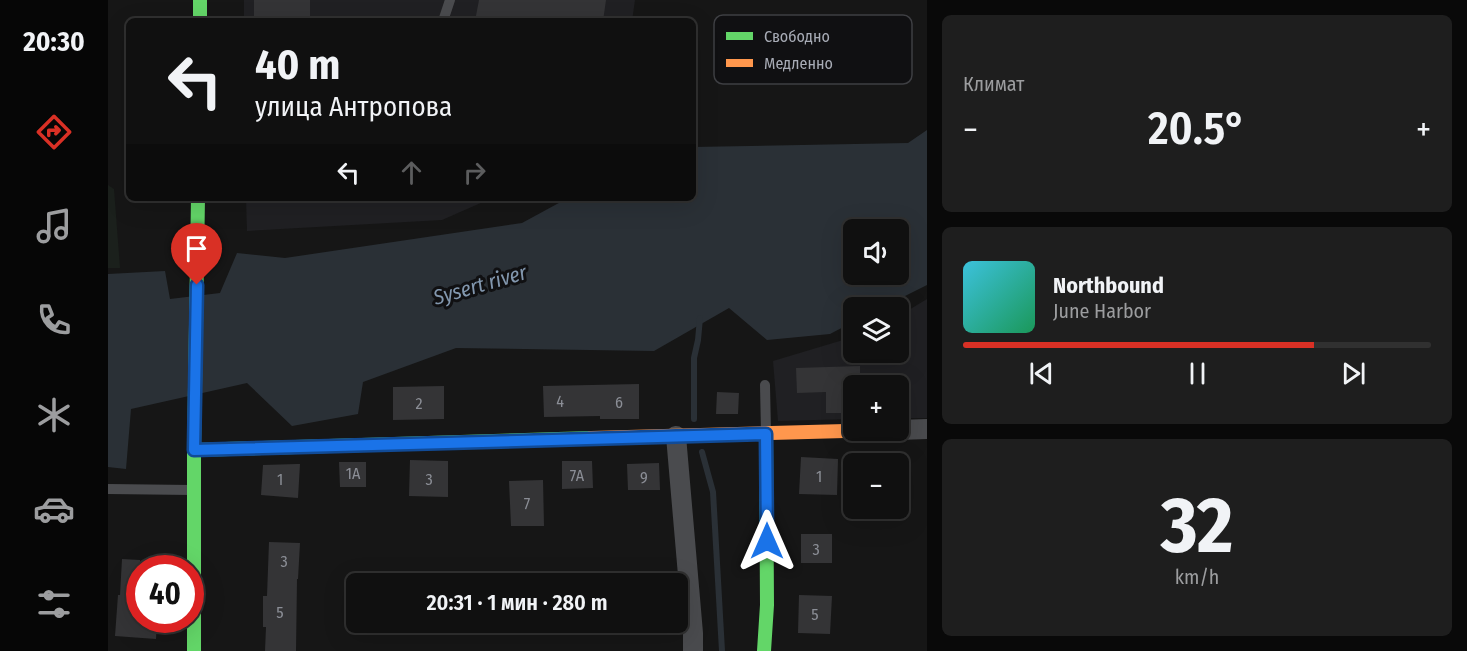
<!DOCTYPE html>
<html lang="ru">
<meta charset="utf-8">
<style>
body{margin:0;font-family:"Fira Sans Condensed",sans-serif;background:#1e1e1e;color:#f1f3f6;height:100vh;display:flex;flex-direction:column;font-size:22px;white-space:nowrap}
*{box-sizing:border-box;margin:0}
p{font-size:20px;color:#9c9d9f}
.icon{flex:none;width:33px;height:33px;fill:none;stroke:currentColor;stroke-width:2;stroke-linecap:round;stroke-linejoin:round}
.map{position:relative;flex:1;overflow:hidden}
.side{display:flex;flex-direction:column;gap:15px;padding:15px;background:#090909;width:540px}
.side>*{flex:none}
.banner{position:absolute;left:18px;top:18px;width:570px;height:183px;border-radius:9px;box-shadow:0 6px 24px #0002,0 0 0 2px #303030;background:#101010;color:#f1f3f6;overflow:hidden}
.buttons{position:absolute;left:735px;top:219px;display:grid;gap:12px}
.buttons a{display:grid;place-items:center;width:66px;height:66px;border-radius:9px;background:#101010;box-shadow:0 6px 24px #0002,0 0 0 2px #303030;font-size:30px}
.speed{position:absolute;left:18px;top:555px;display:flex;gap:12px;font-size:30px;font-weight:700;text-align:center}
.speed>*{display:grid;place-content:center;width:78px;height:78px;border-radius:50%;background:#101010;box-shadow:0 6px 24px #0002,0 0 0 2px #303030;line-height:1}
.speed .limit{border:9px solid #d22;background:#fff;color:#111}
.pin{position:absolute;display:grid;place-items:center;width:51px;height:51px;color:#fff;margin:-62px -26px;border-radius:50% 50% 50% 0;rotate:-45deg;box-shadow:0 0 6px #0007}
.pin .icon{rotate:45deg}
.me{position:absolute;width:66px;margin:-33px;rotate:0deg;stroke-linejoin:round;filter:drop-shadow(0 0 4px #0008)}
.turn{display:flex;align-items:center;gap:21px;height:126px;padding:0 30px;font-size:27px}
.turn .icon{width:78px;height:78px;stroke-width:2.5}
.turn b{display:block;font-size:42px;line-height:51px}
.lanes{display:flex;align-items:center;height:57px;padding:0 30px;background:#0003;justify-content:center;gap:30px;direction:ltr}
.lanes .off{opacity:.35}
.big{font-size:45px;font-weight:600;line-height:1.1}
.side .widget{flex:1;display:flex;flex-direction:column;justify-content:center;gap:9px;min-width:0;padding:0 21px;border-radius:9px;background:#1e1e1e}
.side .dial{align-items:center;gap:0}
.dial b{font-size:78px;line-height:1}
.song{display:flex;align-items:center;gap:18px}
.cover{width:72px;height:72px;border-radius:9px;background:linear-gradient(135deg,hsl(190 70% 55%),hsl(150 70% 35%))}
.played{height:6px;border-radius:3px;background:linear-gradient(90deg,#d93025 75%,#303030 75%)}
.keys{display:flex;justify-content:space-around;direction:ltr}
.heat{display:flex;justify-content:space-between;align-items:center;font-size:33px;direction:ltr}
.trip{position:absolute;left:238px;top:573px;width:342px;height:60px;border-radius:9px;background:#101010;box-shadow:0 6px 24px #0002,0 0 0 2px #303030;font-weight:600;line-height:60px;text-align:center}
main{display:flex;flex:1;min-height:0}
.menu{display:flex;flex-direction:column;width:108px;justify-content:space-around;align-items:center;background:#060606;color:#9c9d9f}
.menu .icon{width:42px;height:42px}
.menu .active{color:#d93025}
.menu b{font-size:27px;color:#f1f3f6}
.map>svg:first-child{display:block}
.built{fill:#202023}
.green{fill:#1b201c}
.water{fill:#2a3036;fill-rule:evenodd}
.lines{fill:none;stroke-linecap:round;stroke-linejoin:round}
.stream{stroke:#2a3036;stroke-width:6}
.building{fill:#343436}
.lane{stroke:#4a4b4e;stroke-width:10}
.street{stroke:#4a4b4e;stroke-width:20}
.fast{stroke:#63d668;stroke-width:14}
.slow{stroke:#ff974d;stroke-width:14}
.route-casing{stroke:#114b97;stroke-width:15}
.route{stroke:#1a73e8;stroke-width:10}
.labels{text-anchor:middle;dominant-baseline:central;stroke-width:6;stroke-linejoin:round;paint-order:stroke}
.number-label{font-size:16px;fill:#8b8e96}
.water-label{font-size:21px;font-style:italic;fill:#8297ae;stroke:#101012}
.key{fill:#101012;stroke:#3e3f43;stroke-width:1.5}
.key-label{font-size:16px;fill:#a8acb6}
</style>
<main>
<nav class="menu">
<b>20:30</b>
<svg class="icon active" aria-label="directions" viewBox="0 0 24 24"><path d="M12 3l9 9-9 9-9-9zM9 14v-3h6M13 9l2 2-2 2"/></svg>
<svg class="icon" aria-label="music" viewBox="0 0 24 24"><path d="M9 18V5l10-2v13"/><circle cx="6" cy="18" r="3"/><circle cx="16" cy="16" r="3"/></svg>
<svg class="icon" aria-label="phone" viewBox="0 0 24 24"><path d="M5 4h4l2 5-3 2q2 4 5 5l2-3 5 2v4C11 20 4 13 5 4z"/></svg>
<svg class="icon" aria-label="climate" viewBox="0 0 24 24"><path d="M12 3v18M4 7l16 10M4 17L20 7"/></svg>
<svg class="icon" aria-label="car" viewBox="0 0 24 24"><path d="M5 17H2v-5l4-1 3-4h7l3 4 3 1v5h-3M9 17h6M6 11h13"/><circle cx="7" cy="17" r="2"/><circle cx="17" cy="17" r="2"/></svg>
<svg class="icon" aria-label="filters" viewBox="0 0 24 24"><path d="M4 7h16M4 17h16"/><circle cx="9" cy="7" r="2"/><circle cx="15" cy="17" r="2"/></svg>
</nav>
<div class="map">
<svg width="819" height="651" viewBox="0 0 819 651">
<rect width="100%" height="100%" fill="#161616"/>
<path class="built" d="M 136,0 L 527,0 L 524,21 L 136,21 Z
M 138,198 L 384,198 L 334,220 L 139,231 Z
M 819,299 L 819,418 L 791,418 L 790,386 L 746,386 L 745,419 L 670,421 L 665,361 L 745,337 L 746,352 L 790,352 L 791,316 Z"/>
<path class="green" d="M 0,185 L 6,189 L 12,268 L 0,268 Z"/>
<path class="water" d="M 819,130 L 819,285 L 775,307 L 746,308 L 745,322 L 722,334 L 659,340 L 621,308 L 546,351 L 348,348 L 255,382 L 250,414 L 184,426 L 139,383 L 23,409 L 18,469 L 0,467 L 0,274 L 57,271 L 62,299 L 112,293 L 129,253 L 177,258 L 414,223 L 460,198 L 585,198 L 585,147 L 800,143 ZM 746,230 L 790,230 L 790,274 L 746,274 Z"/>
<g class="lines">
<path class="stream" d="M 586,419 L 586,358 L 590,340 L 592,318
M 594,452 L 605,492 L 614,651"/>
</g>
<path class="building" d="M 146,0 L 202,0 L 202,21 L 146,21 Z
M 371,0 L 498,0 L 495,21 L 367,21 Z
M 752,366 L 752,386 L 746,386 L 746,413 L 718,413 L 718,392 L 689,393 L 688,368 Z
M 531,384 L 531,419 L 492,419 L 492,416 L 436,417 L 435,386 Z
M 336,386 L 336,419 L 285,420 L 285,387 Z
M 609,392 L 631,393 L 630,414 L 608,414 Z
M 693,457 L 730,459 L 729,495 L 691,494 Z
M 302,460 L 340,461 L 340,497 L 301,496 Z
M 454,461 L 484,461 L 485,488 L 454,489 Z
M 231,462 L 258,462 L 258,487 L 232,487 Z
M 551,463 L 552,490 L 520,490 L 519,464 Z
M 189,464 L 192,464 L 190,498 L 153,495 L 155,465 Z
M 435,480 L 436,526 L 403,526 L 401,481 Z
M 693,534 L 724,534 L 724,563 L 693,563 Z
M 161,542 L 192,543 L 190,579 L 189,579 L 188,651 L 157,651 L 158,627 L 155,627 L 155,596 L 159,596 Z
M 14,559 L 32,560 L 32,620 L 49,620 L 48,639 L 7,636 L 10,595 L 12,595 Z
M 691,595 L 724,596 L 722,634 L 690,633 Z"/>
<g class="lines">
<path class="lane" d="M 335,21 L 342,0
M 657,385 L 658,433
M 0,489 L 84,490"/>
<path class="street" d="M 790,430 L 819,429
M 568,436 L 585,633 L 585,651"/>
<path class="fast" d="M 92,0 L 92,21
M 86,450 L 483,438
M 86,651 L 86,450 L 90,198
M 656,651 L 659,605 L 658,434"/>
<path class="slow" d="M 483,438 L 774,430"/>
</g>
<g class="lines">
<g class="route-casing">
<path id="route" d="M 89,285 L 86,450 L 658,434 L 659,541"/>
</g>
<use href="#route" class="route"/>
</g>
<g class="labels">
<g class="number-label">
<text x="452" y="401">4</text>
<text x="511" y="402">6</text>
<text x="311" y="403">2</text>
<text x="245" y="473">1А</text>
<text x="469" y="475">7А</text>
<text x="711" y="476">1</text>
<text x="536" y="477">9</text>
<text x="172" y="479">1</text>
<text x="321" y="479">3</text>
<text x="419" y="503">7</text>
<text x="708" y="549">3</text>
<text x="176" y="561">3</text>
<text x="172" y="612">5</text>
<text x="707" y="614">5</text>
</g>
<g class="water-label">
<text transform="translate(372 285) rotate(-16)">Sysert river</text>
</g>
</g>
<rect x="606" y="15" width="198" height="69" rx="9" class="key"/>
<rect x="618" y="32" width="27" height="8" fill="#63d668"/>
<rect x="618" y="59" width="27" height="8" fill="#ff974d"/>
<g class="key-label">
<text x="656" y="42">Свободно</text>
<text x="656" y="69">Медленно</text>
</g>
</svg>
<div class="buttons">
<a><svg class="icon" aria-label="sound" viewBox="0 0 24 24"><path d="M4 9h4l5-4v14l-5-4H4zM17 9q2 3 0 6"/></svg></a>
<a><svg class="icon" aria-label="layers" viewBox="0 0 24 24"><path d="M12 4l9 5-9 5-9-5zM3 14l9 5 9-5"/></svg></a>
<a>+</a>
<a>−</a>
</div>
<div class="speed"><div class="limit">40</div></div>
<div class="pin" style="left:89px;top:285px;background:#d93025"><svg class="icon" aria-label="arrive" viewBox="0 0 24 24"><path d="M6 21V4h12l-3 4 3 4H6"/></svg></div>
<svg class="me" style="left:659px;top:541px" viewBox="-20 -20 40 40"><path d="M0-17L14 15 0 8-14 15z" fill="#1a73e8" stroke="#fff" stroke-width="4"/></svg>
<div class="trip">20:31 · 1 мин · 280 m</div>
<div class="banner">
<div class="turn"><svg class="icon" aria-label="left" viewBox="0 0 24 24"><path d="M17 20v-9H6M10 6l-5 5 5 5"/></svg><div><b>40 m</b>улица Антропова</div></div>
<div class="lanes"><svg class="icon" aria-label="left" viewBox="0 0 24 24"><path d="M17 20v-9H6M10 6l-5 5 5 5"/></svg><svg class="icon off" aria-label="ahead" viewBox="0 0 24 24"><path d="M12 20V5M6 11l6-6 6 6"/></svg><svg class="icon off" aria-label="right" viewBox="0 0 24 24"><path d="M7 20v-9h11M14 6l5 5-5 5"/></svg></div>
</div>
</div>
<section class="side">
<div class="widget"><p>Климат</p>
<div class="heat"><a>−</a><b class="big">20.5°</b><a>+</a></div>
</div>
<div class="widget">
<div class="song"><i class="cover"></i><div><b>Northbound</b><p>June Harbor</p></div></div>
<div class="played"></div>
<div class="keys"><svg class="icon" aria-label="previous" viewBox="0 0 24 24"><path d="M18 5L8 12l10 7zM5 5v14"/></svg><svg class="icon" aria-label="pause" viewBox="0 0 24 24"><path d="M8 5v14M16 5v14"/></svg><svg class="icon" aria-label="next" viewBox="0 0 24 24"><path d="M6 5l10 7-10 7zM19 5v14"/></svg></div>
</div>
<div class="widget dial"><b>32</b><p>km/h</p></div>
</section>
</main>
